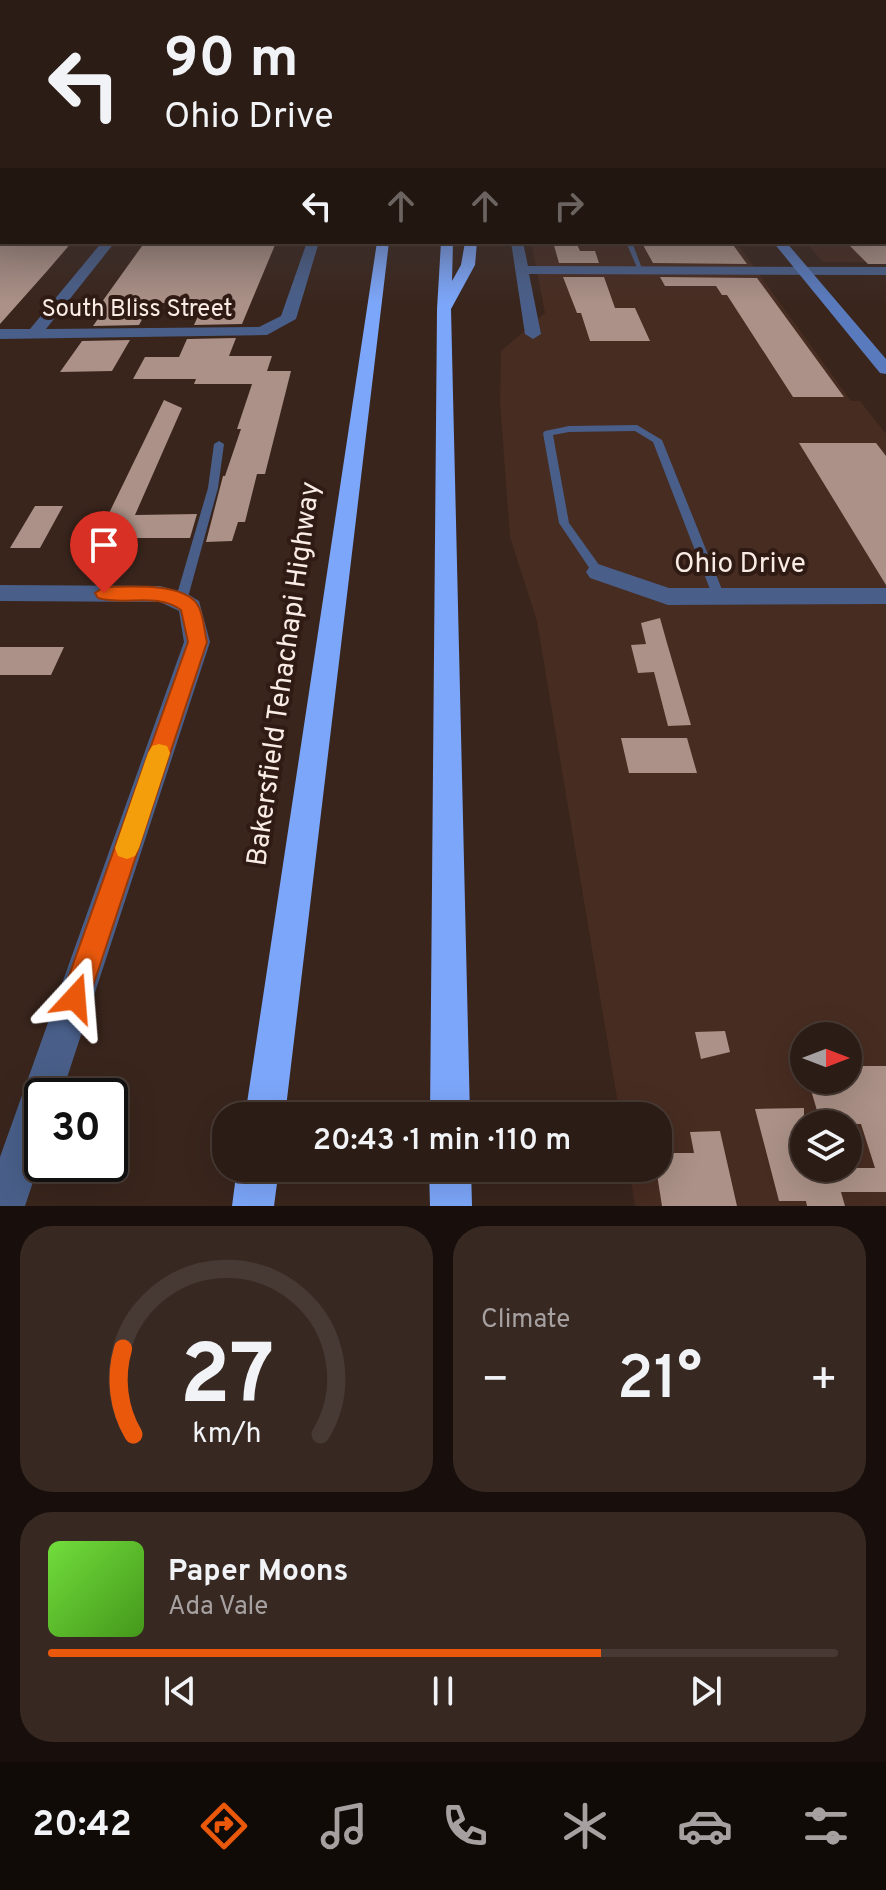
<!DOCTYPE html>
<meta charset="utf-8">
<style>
body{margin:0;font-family:Overpass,sans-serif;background:#372922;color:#f1f3f6;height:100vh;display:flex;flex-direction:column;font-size:30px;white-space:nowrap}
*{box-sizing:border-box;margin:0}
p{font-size:26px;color:#a6a1a0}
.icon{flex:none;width:44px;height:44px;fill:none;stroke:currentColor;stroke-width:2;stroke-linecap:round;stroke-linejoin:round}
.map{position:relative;height:1206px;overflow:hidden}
.details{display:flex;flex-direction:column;gap:20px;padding:20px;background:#180f0c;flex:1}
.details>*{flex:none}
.guide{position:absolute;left:0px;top:0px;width:886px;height:244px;box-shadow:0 8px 32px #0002,0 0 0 2px #473a34;background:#2b1c15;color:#f1f3f6;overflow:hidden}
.needle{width:52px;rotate:90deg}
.buttons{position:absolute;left:790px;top:1022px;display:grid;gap:16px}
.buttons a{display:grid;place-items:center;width:72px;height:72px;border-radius:50%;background:#2b1c15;box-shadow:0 8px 32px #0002,0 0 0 2px #473a34;font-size:40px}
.speed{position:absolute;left:24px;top:1078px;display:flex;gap:16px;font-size:40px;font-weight:700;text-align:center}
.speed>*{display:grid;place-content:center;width:104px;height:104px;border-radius:50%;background:#2b1c15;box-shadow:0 8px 32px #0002,0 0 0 2px #473a34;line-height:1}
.speed .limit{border:4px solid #111;border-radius:12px;background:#fff;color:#111}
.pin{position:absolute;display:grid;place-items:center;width:68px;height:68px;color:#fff;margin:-82px -34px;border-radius:50% 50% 50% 0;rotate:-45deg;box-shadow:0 0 8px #0007}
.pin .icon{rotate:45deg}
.me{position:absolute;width:88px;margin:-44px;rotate:19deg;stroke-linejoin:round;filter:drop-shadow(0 0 6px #0008)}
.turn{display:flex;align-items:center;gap:28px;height:168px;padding:0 32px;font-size:36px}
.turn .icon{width:104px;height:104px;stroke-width:2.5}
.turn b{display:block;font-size:56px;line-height:68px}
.lanes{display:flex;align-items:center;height:76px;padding:0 32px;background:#0003;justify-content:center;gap:40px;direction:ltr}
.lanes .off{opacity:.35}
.big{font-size:60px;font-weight:600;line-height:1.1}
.details .widget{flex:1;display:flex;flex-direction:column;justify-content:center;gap:12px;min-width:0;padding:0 28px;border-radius:32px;background:#372922}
.details .dial{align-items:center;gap:0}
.dial svg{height:208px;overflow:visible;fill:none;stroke:#473a34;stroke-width:7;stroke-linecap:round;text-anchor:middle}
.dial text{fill:#f1f3f6;stroke:none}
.song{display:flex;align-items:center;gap:24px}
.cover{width:96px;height:96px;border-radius:12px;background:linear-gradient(135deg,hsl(100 70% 55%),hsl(100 70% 35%))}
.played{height:8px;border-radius:4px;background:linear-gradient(90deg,#ea580c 70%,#473a34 70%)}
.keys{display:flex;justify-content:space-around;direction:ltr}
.heat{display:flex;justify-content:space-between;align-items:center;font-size:44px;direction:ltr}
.details .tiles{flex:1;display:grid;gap:20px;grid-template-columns:1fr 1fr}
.widget:last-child{grid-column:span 2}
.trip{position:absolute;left:212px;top:1102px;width:460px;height:80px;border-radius:32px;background:#2b1c15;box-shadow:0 8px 32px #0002,0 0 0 2px #473a34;font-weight:600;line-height:80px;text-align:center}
.dock{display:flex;height:128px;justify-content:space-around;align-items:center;background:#110b08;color:#a6a1a0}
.dock .icon{width:56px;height:56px}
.dock .on{color:#ea580c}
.dock b{font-size:36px;color:#f1f3f6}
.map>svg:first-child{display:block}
.built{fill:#472c21;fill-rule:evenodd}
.building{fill:#ab9187}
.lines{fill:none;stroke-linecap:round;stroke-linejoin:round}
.lane{fill:#495f89;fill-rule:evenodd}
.street{fill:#495f89;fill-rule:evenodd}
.secondary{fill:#597bbe;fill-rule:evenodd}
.highway{fill:#7ca6f9;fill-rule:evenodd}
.route{fill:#ea580c;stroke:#983908;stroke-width:2}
.slow{fill:#f59e0b}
.labels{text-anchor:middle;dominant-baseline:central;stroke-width:8;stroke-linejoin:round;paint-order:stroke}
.far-street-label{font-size:24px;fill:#f9ebe5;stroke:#2f1b13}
.street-label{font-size:28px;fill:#f9ebe5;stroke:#2f1b13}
</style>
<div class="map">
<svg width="886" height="1206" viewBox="0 0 886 1206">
<rect width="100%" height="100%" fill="#39251c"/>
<path class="built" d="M 884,232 L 886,262 L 823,262 L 805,242 L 884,242 Z
M 531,242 L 736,242 L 851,401 L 860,401 L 886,434 L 886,1206 L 635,1206 L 629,1168 L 658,1168 L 658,1116 L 620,1116 L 537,621 L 510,537 L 500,401 L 501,351 L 545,313 ZM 804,1036 L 848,1036 L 848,1080 L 804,1080 ZM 804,1124 L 848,1124 L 848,1168 L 804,1168 Z"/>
<path class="building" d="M 72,242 L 48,270 L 0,324 L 0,244 Z
M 553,242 L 576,242 L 580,251 L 595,251 L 599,263 L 559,263 Z
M 693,242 L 731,242 L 747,264 L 653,263 L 643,245 L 695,244 Z
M 275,245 L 242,324 L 194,325 L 204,303 L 151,303 L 139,325 L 93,326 L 102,313 L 94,313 L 142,246 Z
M 850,246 L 886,246 L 886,264 L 868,264 Z
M 563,277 L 604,277 L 615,308 L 635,308 L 650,341 L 590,341 L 581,313 L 577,313 Z
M 660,277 L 757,278 L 844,397 L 793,397 L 727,295 L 722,295 L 716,286 L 665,286 Z
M 236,338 L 229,356 L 272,356 L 267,371 L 291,371 L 265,474 L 257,474 L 245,522 L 238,522 L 232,541 L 206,542 L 223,476 L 225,476 L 241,429 L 237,429 L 252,384 L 194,384 L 196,379 L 133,379 L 145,357 L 179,357 L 187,339 Z
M 130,340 L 112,371 L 60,372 L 82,341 Z
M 164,400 L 182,408 L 135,515 L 197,514 L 190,538 L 123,538 L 122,542 L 95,542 Z
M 799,443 L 876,443 L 886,456 L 886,585 Z
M 35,506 L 63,506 L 40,548 L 10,548 Z
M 660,618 L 667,643 L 691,725 L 668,726 L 654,672 L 638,673 L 631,645 L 646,644 L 641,623 Z
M 0,647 L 64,647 L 51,675 L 0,675 Z
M 621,738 L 687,738 L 697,773 L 629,773 Z
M 725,1031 L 730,1052 L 701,1059 L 695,1032 Z
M 848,1066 L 886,1066 L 886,1192 L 841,1192 L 845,1206 L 807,1206 L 806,1201 L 779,1201 L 755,1109 L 804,1108 L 804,1168 L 875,1168 L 861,1124 L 821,1124 L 808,1080 L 848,1080 Z
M 720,1131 L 737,1206 L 662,1206 L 656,1168 L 658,1153 L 694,1153 L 690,1132 Z"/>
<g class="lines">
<path class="lane" d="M 626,242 L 632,242 L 643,271 L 638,270 Z
M 637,425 L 662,440 L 725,597 L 723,600 L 719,601 L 713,597 L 653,442 L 635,431 L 569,432 L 553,435 L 569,523 L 602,569 L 604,572 L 602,575 L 594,575 L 559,523 L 543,433 L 545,431 L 569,426 Z
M 219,441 L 224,444 L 218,488 L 187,601 L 181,605 L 175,601 L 208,488 L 214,444 Z"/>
<path class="street" d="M 884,149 L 886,150 L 886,157 L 884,156 Z
M 0,164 L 2,164 L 0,171 Z
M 102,242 L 115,242 L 46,329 L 259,327 L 281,316 L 307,242 L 319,242 L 296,319 L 267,335 L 0,339 L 0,329 L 30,329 Z
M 511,242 L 523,242 L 528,266 L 886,267 L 886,275 L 529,274 L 541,334 L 533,339 L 525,334 Z
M 598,564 L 669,588 L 886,588 L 886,604 L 668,605 L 590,578 L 586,572 L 590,566 Z
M 0,585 L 160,586 L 186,593 L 199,601 L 210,642 L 61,1096 L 42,1096 L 42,1155 L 25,1206 L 0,1206 L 0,1157 L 184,642 L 179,611 L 160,602 L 0,601 Z"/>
<path class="secondary" d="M 773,242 L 786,242 L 886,359 L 886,374 L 880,373 Z"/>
<path class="highway" d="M 377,242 L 389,242 L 285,1116 L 245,1116 Z
M 441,242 L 453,242 L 452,281 L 461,265 L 465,242 L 477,242 L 475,265 L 451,309 L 470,1116 L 430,1116 L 437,309 Z
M 237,1168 L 279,1168 L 274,1206 L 232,1206 Z
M 429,1168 L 471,1168 L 472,1206 L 430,1206 Z"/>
</g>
<linearGradient id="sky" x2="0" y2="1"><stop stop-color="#1f140f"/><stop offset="0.44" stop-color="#4e464b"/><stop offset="1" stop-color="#4e464b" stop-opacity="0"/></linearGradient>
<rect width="886" height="303" fill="url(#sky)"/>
<path class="route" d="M 104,587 C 128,587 182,582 197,604 C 204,614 204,631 207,642 L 89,998 L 85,1008 L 75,1012 L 65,1008 L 61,998 L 188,642 L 181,610 C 156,592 126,606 98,598 L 95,593 Z"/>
<path class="slow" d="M 159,744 L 167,746 L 170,753 L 139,848 L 135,856 L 127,859 L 118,856 L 115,848 L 148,753 L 152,746 Z"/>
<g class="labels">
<g class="far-street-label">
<text x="137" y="310">South Bliss Street</text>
</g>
<g class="street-label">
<text x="740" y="565">Ohio Drive</text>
<text transform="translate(285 674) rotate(-82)">Bakersfield Tehachapi Highway</text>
</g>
</g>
</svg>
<div class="buttons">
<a><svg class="needle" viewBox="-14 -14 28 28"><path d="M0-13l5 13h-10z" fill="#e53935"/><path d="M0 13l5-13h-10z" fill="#a6a1a0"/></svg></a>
<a><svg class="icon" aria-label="layers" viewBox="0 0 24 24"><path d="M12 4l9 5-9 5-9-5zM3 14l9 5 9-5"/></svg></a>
</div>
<div class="speed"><div class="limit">30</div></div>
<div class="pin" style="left:104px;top:593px;background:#d93025"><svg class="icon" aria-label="arrive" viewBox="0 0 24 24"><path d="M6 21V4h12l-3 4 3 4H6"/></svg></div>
<svg class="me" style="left:75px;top:998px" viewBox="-20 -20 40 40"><path d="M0-17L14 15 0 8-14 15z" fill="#ea580c" stroke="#fff" stroke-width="4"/></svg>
<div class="trip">20:43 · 1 min · 110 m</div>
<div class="guide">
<div class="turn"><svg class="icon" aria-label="left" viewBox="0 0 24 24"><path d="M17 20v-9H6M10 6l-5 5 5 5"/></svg><div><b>90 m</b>Ohio Drive</div></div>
<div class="lanes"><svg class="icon" aria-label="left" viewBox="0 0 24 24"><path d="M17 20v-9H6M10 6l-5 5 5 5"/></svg><svg class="icon off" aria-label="ahead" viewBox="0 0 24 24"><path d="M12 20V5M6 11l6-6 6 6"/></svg><svg class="icon off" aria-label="ahead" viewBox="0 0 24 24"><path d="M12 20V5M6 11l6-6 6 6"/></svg><svg class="icon off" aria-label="right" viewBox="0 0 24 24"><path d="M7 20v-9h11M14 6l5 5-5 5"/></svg></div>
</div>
</div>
<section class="details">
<div class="tiles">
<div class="widget dial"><svg viewBox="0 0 100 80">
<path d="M14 69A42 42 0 1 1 86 69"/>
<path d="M14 69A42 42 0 0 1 10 36" stroke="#ea580c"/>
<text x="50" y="56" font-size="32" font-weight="700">27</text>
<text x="50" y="72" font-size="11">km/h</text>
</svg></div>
<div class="widget"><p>Climate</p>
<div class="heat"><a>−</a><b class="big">21°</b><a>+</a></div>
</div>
<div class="widget">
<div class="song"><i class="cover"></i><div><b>Paper Moons</b><p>Ada Vale</p></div></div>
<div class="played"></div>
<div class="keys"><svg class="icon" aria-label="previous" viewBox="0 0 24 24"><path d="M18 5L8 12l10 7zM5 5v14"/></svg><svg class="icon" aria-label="pause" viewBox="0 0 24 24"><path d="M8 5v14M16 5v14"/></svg><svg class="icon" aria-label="next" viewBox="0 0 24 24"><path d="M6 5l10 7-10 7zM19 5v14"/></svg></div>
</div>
</div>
</section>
<nav class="dock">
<b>20:42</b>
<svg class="icon on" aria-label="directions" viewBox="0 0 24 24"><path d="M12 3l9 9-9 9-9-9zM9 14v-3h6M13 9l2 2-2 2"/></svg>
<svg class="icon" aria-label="music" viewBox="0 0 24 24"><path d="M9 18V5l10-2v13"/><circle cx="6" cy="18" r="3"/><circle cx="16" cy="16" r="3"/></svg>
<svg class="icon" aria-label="phone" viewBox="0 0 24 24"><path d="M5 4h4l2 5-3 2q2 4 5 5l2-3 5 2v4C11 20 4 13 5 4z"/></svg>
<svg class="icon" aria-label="climate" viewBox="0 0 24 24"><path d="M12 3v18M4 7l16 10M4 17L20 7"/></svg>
<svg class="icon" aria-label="car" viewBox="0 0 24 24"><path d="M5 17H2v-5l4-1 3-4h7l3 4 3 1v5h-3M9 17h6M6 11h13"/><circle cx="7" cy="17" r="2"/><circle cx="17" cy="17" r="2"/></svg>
<svg class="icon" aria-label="filters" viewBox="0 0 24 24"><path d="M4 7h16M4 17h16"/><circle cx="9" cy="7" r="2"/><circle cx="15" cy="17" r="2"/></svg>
</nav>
